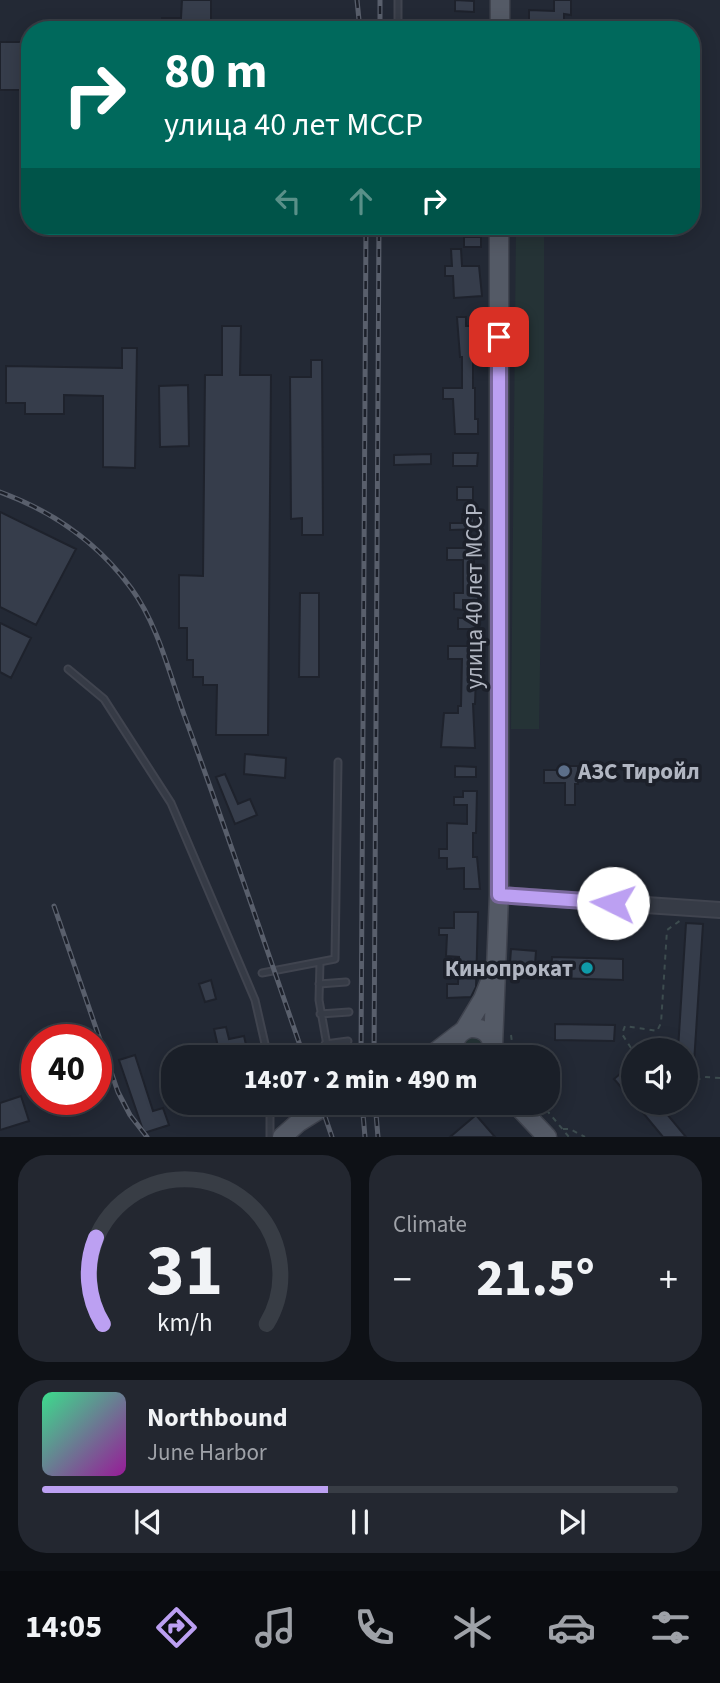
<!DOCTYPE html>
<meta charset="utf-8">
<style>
body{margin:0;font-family:"Source Sans 3",sans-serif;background:#232730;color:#f1f3f6;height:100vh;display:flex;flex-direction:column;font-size:26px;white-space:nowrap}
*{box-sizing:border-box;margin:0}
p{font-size:23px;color:#9fa2a8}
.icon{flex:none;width:38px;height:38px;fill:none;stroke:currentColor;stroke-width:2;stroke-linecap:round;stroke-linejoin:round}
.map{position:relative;height:1137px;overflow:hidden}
.panel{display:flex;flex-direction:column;gap:18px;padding:18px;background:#0e1116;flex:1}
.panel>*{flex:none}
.banner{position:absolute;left:21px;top:21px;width:679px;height:214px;border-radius:28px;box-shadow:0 4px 18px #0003,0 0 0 2px #383d45;background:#00695c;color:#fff;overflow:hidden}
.controls{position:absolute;left:621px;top:1038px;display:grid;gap:14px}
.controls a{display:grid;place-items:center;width:77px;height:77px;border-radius:50%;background:#1a1f28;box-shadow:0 4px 18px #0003,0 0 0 2px #383d45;font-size:35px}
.speed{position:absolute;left:21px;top:1024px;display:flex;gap:14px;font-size:35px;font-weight:700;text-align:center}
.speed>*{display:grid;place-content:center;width:91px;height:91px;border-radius:50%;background:#1a1f28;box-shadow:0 4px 18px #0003,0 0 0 2px #383d45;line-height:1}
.speed .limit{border:10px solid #d22;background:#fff;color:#111}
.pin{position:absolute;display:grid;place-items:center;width:60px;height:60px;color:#fff;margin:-30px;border-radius:14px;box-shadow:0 4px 10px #0006}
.me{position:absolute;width:77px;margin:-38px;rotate:274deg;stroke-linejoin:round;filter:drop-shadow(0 0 5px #0008)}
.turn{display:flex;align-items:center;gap:24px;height:147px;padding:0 28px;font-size:32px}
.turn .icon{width:91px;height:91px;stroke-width:2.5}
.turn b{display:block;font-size:49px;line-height:60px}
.lanes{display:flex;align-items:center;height:66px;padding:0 28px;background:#0003;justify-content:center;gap:35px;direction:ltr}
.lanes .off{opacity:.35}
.big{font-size:52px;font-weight:800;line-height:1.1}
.panel .tile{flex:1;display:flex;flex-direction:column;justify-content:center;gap:10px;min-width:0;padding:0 24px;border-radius:28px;background:#232730}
.panel .dial{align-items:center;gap:0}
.dial svg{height:182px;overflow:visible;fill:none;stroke:#383d45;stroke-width:7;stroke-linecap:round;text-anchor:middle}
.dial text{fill:#f1f3f6;stroke:none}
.song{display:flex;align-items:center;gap:21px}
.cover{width:84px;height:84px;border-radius:10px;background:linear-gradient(135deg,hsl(150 70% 55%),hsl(300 70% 35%))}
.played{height:7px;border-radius:4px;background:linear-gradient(90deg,#bca0f2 45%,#383d45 45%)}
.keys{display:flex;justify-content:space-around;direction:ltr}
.heat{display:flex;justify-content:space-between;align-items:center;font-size:38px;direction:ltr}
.panel .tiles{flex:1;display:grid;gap:18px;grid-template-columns:1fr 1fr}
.tile:last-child{grid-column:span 2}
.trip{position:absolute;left:161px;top:1045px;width:399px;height:70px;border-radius:28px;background:#1a1f28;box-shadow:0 4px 18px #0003,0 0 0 2px #383d45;font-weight:800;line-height:70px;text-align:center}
.dock{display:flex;height:112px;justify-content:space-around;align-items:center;background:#0a0c10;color:#9fa2a8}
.dock .icon{width:49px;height:49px}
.dock .current{color:#bca0f2}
.dock b{font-size:32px;color:#f1f3f6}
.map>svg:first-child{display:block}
.green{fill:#253336}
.building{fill:#363d4b;stroke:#1e222c;stroke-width:2}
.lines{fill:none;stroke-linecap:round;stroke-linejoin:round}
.service-casing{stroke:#40444f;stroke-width:9}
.tertiary-casing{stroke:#40444f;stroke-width:18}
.primary-casing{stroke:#40444f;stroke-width:21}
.path{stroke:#3d4c4f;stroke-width:2;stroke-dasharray:5 5;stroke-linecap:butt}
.service{stroke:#363b46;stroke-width:5}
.tertiary{stroke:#363b46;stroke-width:14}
.primary{stroke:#545a66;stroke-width:18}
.rail-casing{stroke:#595f6c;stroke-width:5}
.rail{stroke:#1c202a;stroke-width:2.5;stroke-dasharray:8;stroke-linecap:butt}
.route-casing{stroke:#7a689d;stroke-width:18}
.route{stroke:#bca0f2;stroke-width:12}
.service-dot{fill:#5c6f8a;stroke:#1c202a;stroke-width:2.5}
.culture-dot{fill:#0f9aa8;stroke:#1c202a;stroke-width:2.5}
.labels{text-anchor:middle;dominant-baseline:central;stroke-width:7;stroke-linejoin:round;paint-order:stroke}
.street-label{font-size:23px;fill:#b1b6c2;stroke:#1c202a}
.poi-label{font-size:23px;font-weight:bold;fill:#b1b6c2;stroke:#1c202a;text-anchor:start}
</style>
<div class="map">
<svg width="720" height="1137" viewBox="0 0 720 1137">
<rect width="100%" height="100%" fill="#232935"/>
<path class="green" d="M 516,226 L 544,226 L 544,414 L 539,729 L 511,729 Z
M 480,1035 L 489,1053 L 488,1057 L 464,1057 L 461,1047 L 466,1037 Z"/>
<path class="building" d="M 182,0 L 211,0 L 211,30 L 162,30 L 162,18 L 181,18 Z
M 455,0 L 474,1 L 474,12 L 455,11 Z
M 554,0 L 571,0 L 571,15 L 564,14 L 564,22 L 529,21 L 529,10 L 554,11 Z
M 0,42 L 30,42 L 30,90 L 0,90 Z
M 464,237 L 481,237 L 481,247 L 464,247 Z
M 451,249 L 461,249 L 462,266 L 479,266 L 482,296 L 454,298 L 453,276 L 445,276 L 445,266 L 452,266 Z
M 457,317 L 466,317 L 466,326 L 480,326 L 479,357 L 473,357 L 473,388 L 475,388 L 475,419 L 478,419 L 478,434 L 455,434 L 453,399 L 443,399 L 443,388 L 462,388 L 462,357 L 460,357 Z
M 222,326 L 241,326 L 240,375 L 271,375 L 268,735 L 216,735 L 217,685 L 203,685 L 203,677 L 193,677 L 193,660 L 187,660 L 187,628 L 179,628 L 179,575 L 203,576 L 205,375 L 222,375 Z
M 122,348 L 137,348 L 135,468 L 103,467 L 103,396 L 64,395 L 64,414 L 25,414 L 25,403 L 6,403 L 6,366 L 122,368 Z
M 311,360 L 322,360 L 323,535 L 302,535 L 302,518 L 291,519 L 290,377 L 311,377 Z
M 188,385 L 189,446 L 160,447 L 159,386 Z
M 453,453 L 478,453 L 477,466 L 453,466 Z
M 431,454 L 431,464 L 394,465 L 394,455 Z
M 457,487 L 473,487 L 473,500 L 457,500 Z
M 0,512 L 76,549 L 36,625 L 0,607 Z
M 462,514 L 474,514 L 474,523 L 480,523 L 480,529 L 450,530 L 450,523 L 462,523 Z
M 447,548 L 474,548 L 474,567 L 477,567 L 479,600 L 463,600 L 463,610 L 454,609 L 454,593 L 463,593 L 463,560 L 447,560 Z
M 300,593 L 319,593 L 319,677 L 299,677 Z
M 458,618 L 478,618 L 478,629 L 458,629 Z
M 0,623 L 31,638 L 11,678 L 0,672 Z
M 448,646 L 477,646 L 475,704 L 473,704 L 475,748 L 441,747 L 444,713 L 458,713 L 458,706 L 461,706 L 462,659 L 448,659 Z
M 245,754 L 286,758 L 285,778 L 244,774 Z
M 455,766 L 476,767 L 476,777 L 455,777 Z
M 567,766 L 578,766 L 578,784 L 575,784 L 575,805 L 565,805 L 565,783 L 544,783 L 544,770 L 567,770 Z
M 225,774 L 238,804 L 250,799 L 257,815 L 235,824 L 216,777 Z
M 463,791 L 477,791 L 476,833 L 473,833 L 473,857 L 477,857 L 480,889 L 464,889 L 464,868 L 447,869 L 447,858 L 439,858 L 439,849 L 447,849 L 447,823 L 467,824 L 467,805 L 454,805 L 454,797 L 463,797 Z
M 454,912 L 478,912 L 476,987 L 471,997 L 447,998 L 447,984 L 458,984 L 459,957 L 446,956 L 447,935 L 439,935 L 439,928 L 454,928 Z
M 686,923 L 703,924 L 694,1063 L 686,1063 L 686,1050 L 678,1050 Z
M 511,949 L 536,951 L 534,979 L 509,977 Z
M 552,957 L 623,959 L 623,980 L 551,978 Z
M 211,980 L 216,999 L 205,1002 L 199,984 Z
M 555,1024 L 615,1025 L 614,1041 L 555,1040 Z
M 226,1027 L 229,1039 L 244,1036 L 246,1045 L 219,1051 L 214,1029 Z
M 135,1055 L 153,1111 L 163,1108 L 169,1125 L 144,1133 L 119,1060 Z
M 627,1068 L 634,1075 L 634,1102 L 614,1079 Z
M 21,1096 L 29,1121 L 0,1130 L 0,1103 Z
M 634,1102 L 657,1102 L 686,1137 L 663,1137 Z
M 476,1115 L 495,1137 L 450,1137 Z"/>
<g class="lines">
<g class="service-casing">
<path id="service" d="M 398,30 L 398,0
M 68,669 L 104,699 L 171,803 L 255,1000 L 268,1057
M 320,962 L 319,1000 L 329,1057
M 262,973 L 335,959 L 338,762
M 319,984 L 346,982
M 320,1014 L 349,1012
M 325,1044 L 348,1041
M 270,1137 L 270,1102"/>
</g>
<g class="tertiary-casing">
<path id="tertiary" d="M 499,895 L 720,910"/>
</g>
<g class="primary-casing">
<path id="primary" d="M 500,30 L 500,0
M 465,1029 L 483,999 L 491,979
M 493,1045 L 499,895 L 499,226
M 429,1057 L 459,1034
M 457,1057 C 451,1044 456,1032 470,1028 C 484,1027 492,1035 493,1049
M 514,1102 L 547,1137
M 282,1137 L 299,1122 L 331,1102"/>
</g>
<path class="path" d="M 511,1035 L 514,1057
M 631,1048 L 622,1034 L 625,1026 L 657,1031 L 661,1023 L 667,930 L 681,920
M 686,1083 L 705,1077 L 720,1078
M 540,1102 L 569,1137
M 563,1129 L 570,1129 L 585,1137"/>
<use href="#service" class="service"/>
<use href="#tertiary" class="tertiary"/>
<use href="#primary" class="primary"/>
<g class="rail-casing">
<path id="rail" d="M 357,0 L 360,30
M 380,30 L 380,0
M 0,492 C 52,511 98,543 131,588 C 159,626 170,677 186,720 C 227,832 265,944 304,1057
M 54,906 L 118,1092 L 130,1115 L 147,1137
M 361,1057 L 366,226
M 374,1057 L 379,226
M 320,1102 L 332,1137
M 362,1102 L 365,1137
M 375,1102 L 378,1137"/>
</g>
<use href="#rail" class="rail"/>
</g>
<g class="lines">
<g class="route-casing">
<path id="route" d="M 499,337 L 499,895 L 613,903"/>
</g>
<use href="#route" class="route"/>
</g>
<circle class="service-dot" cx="564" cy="771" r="7"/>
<circle class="culture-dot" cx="587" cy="968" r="7"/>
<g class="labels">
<g class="street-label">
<text transform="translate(474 596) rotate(-90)">улица 40 лет МССР</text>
</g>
<g class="poi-label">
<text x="578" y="771">АЗС Тиройл</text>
<text x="573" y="968" text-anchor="end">Кинопрокат</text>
</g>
</g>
</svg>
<div class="controls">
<a><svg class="icon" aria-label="sound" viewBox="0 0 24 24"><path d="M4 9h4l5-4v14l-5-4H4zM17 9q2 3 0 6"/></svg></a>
</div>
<div class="speed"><div class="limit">40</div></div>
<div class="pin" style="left:499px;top:337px;background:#d93025"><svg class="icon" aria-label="arrive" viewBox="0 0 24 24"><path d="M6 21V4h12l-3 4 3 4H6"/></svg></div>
<svg class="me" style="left:613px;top:903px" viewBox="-20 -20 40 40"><circle r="19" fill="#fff"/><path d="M0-13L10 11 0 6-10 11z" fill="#bca0f2"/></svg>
<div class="trip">14:07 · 2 min · 490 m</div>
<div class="banner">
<div class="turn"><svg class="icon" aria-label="right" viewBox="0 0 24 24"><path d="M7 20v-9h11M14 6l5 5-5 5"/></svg><div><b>80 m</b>улица 40 лет МССР</div></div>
<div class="lanes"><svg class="icon off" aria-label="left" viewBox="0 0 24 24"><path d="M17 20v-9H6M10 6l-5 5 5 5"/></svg><svg class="icon off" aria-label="ahead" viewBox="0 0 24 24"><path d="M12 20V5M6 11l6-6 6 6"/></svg><svg class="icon" aria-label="right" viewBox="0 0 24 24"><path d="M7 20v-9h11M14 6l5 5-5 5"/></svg></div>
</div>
</div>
<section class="panel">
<div class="tiles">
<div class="tile dial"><svg viewBox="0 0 100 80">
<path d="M14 69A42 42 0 1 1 86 69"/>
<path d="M14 69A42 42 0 0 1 11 31" stroke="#bca0f2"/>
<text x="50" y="56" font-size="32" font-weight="700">31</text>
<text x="50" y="72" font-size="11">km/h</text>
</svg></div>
<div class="tile"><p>Climate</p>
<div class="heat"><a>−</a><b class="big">21.5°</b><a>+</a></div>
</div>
<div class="tile">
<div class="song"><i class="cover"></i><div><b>Northbound</b><p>June Harbor</p></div></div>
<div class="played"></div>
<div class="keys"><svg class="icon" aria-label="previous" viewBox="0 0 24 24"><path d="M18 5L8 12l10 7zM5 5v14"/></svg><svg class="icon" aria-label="pause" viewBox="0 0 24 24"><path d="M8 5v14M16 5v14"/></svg><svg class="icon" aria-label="next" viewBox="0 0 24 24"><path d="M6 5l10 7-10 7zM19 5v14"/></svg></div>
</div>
</div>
</section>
<nav class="dock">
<b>14:05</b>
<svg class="icon current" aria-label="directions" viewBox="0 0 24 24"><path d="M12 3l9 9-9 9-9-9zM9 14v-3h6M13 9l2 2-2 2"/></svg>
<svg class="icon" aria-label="music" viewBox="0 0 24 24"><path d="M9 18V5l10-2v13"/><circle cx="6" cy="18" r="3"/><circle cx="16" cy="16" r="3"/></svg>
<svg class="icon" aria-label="phone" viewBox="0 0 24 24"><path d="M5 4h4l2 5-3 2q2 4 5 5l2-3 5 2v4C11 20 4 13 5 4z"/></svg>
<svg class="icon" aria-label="climate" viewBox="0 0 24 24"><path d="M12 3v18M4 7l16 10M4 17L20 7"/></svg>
<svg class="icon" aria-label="car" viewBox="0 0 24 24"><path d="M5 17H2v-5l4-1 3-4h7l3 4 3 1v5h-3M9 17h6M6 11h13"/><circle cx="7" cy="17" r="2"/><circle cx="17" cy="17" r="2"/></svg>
<svg class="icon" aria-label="filters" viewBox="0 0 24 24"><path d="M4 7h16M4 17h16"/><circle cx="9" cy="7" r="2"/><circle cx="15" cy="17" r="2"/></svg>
</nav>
